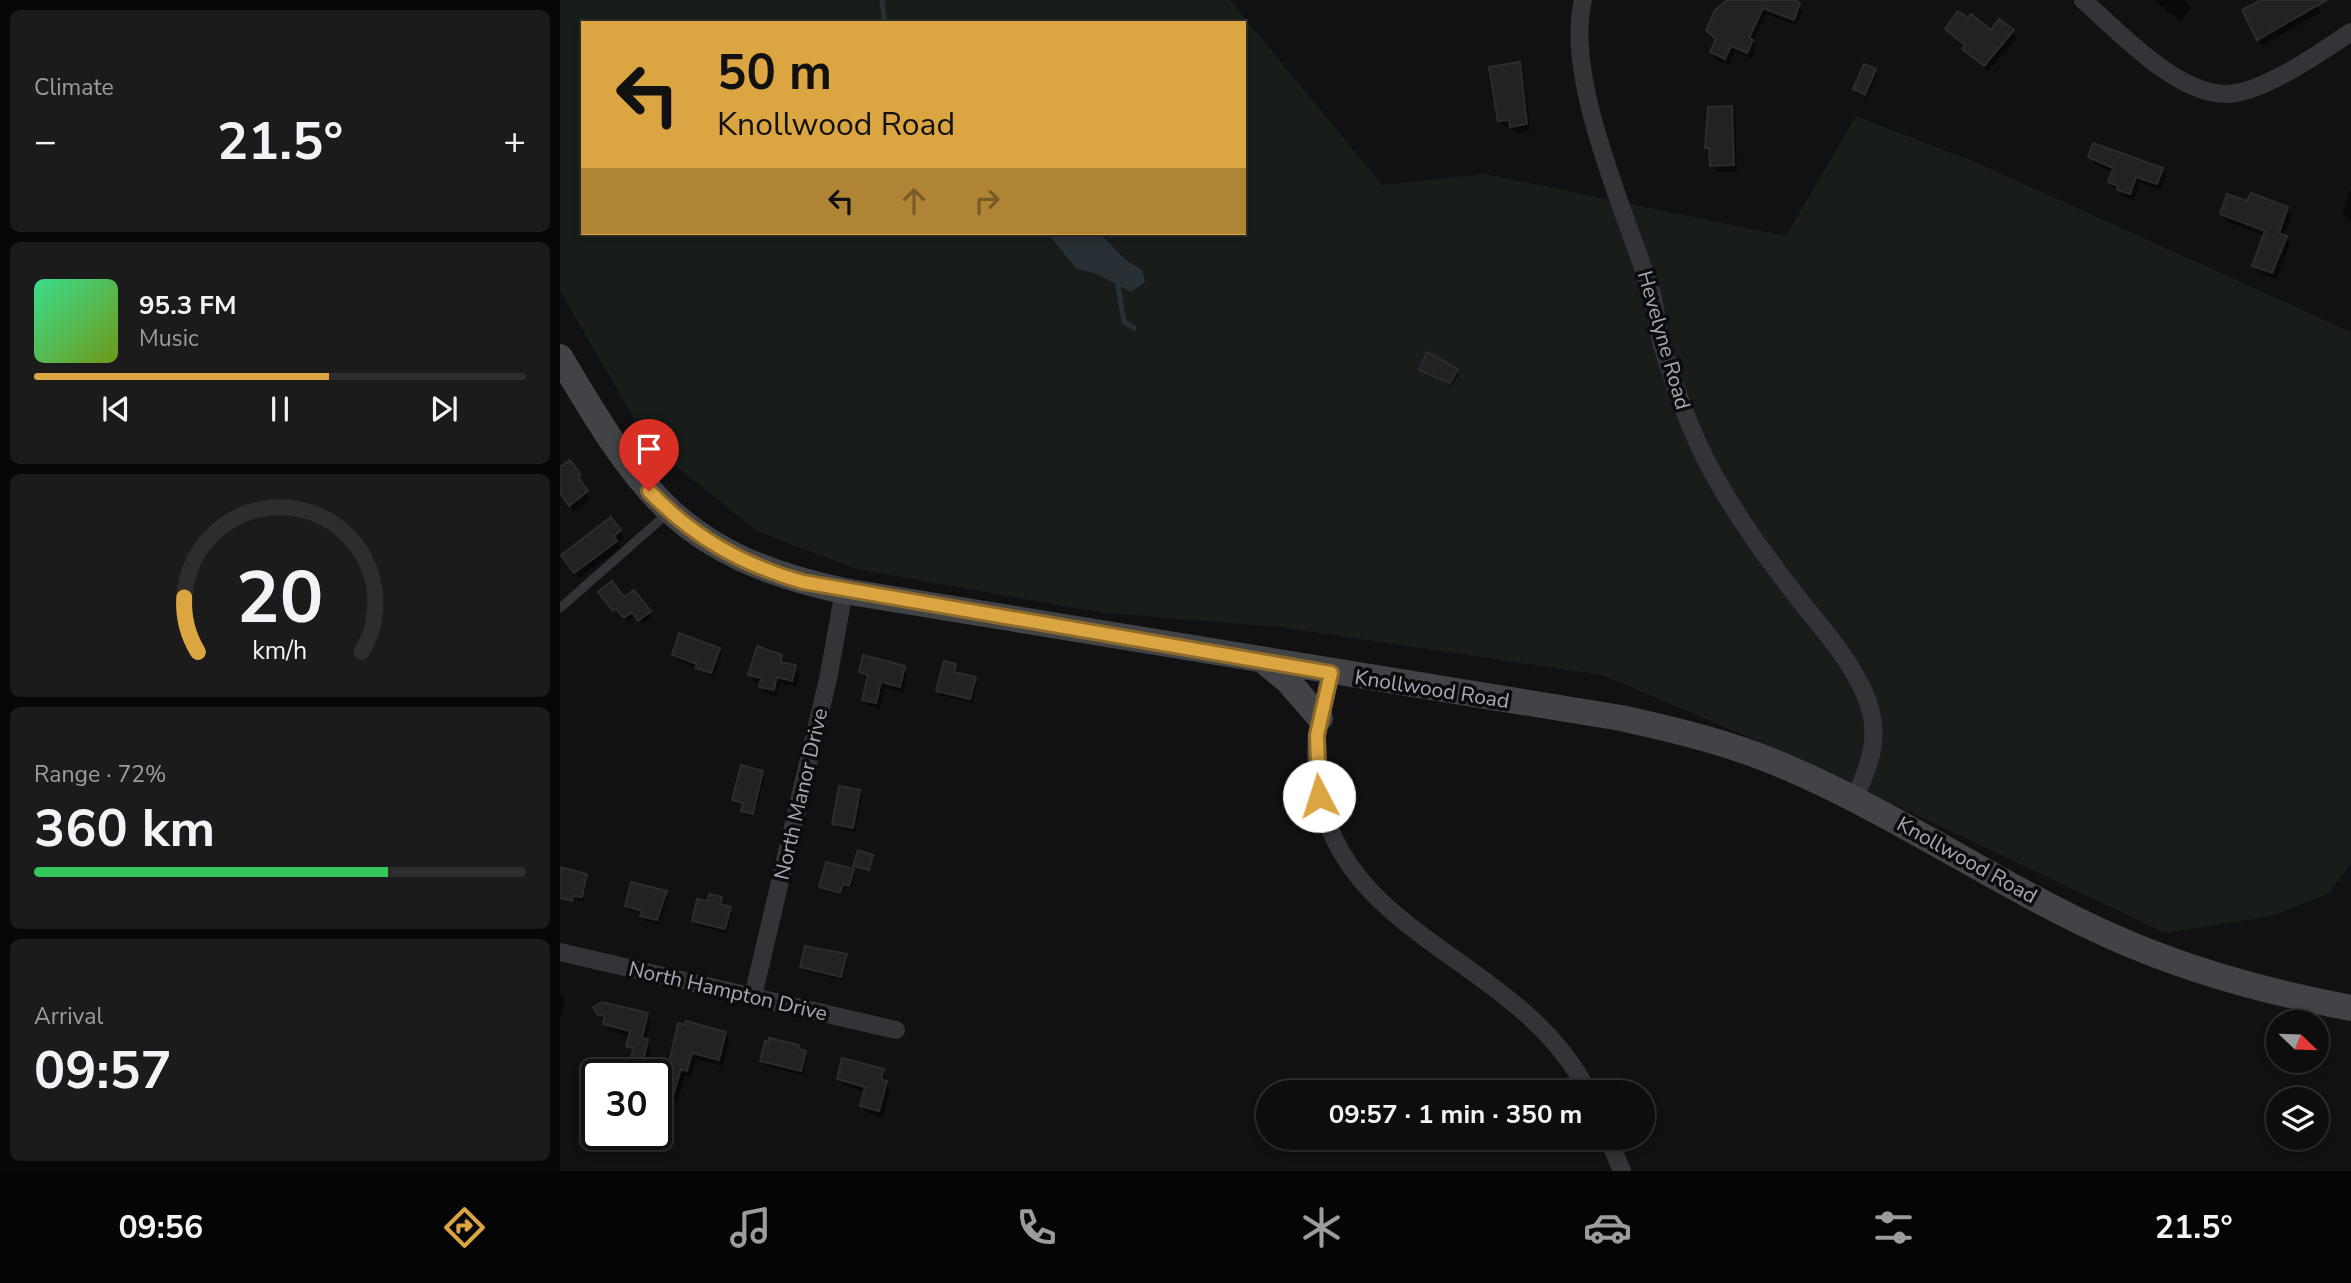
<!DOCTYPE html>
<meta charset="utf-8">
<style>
body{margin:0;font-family:"Nunito Sans",sans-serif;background:#1b1b1c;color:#f1f3f6;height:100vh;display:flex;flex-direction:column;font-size:26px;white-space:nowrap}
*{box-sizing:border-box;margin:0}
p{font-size:23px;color:#9a9c9e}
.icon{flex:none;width:38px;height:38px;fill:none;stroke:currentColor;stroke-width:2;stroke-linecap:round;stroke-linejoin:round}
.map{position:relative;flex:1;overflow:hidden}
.sheet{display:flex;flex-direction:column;gap:10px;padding:10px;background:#070708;width:560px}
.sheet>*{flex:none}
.guide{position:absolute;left:21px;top:21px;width:665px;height:214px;border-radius:0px;box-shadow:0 4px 10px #0003,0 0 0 2px #2d2d2e;background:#dba541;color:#111;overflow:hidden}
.needle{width:46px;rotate:113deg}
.controls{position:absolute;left:1706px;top:1010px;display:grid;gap:14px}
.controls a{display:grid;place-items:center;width:63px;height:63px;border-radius:50%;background:#0d0d0e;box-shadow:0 4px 10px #0003,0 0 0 2px #2d2d2e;font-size:35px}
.speed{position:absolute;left:21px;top:1059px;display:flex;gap:14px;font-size:35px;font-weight:700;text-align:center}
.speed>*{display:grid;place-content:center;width:91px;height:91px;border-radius:50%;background:#0d0d0e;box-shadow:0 4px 10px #0003,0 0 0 2px #2d2d2e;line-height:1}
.speed .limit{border:4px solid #111;border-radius:10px;background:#fff;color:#111}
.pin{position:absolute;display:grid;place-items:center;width:60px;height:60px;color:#fff;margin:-72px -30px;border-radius:50% 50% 50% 0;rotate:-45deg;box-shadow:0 0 7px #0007}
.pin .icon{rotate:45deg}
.me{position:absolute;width:77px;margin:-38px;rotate:355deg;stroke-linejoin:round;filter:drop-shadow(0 0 5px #0008)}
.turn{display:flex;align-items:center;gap:24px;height:147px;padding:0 21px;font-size:32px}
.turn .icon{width:91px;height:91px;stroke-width:2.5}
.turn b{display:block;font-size:49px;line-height:60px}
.lanes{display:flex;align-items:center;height:66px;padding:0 21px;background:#0003;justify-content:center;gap:35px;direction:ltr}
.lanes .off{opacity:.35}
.big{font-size:52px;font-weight:700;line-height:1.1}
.sheet .widget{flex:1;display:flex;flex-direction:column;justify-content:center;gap:10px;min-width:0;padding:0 24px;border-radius:10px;background:#1b1b1c}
.sheet .dial{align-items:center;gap:0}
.dial svg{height:182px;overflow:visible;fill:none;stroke:#2d2d2e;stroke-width:7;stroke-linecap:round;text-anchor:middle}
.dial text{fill:#f1f3f6;stroke:none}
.song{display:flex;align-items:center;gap:21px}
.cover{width:84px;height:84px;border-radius:10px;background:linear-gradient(135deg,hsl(150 70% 55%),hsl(80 70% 35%))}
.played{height:7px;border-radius:4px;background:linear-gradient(90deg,#dba541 60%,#2d2d2e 60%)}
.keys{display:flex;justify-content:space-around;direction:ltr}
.heat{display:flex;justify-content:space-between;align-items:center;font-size:38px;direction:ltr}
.charge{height:10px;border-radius:5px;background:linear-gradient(90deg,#34c759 72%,#2d2d2e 0)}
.trip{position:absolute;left:696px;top:1080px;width:399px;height:70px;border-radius:35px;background:#0d0d0e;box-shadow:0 4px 10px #0003,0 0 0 2px #2d2d2e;font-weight:700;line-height:70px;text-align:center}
.menu{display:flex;height:112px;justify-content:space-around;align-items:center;background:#050506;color:#9a9c9e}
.menu .icon{width:49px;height:49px}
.menu .active{color:#dba541}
.menu b{font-size:32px;color:#f1f3f6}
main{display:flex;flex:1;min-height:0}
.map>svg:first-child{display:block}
.green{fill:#181d19;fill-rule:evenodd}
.water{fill:#293035}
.shadow{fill:#0007}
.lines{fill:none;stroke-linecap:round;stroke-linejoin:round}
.stream{stroke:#293035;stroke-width:5}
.building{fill:#222224;stroke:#2c2c2e;stroke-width:2}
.service{stroke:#333437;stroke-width:9}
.minor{stroke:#333437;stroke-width:18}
.secondary{stroke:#414347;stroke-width:26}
.route-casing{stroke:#8e6b2a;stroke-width:18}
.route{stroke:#dba541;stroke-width:12}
.labels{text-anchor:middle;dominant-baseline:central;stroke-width:7;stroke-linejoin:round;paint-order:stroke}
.street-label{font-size:21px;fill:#a4a9b2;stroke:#0c0c0e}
</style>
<main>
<section class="sheet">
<div class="widget"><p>Climate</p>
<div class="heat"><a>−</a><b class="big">21.5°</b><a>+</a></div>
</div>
<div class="widget">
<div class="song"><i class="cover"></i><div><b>95.3 FM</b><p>Music</p></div></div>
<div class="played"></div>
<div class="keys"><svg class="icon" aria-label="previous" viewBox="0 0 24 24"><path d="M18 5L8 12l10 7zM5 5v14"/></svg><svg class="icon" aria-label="pause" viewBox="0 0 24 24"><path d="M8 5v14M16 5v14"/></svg><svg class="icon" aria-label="next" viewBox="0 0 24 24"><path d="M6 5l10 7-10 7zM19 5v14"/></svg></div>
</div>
<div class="widget dial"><svg viewBox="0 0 100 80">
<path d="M14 69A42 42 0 1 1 86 69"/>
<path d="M14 69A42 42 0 0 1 8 45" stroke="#dba541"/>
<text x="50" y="56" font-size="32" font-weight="700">20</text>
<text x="50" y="72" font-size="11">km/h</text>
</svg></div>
<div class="widget"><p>Range · 72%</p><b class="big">360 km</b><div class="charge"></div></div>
<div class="widget"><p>Arrival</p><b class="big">09:57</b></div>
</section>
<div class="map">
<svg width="1791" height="1171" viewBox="0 0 1791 1171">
<rect width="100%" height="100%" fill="#111113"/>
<path class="green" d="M 0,0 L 670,0 L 822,185 L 925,174 L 1226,236 L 1296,116 L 1420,164 L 1791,332 L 1791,863 L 1769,893 L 1713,916 L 1605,933 L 1226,753 L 1042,675 L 719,627 L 544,613 L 296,569 L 197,531 L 89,444 L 0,291 ZM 23,23 L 684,23 L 684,233 L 23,233 Z"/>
<path class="water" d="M 487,233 L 539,233 L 567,261 L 582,270 L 585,282 L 571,292 L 537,274 L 516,268 Z"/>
<path class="shadow" d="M 1169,0 L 1228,0 L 1239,4 L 1243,11 L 1237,25 L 1206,14 L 1193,43 L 1195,48 L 1191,59 L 1175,51 L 1169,65 L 1156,59 L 1152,52 L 1157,41 L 1148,30 Z
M 1593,0 L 1625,0 L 1631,8 L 1621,21 Z
M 1705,0 L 1754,0 L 1760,12 L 1702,46 L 1698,39 Z
M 1387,29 L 1452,31 L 1456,38 L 1429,71 L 1408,56 L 1405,48 Z
M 959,64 L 963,71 L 970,131 L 956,133 L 952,126 L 944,127 L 941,122 L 958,120 Z
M 1315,70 L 1317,75 L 1307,98 L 1297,93 L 1295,89 Z
M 1171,108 L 1175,115 L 1177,172 L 1156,172 L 1147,148 Z
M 1530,156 L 1602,169 L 1606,176 L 1601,190 L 1580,183 L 1574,200 L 1563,197 L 1550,182 L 1553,172 L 1534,164 Z
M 1790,191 L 1791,191 L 1791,222 L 1783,213 Z
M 1688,204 L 1727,209 L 1731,216 L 1724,236 L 1730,245 L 1716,279 L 1698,273 L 1694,266 L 1705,236 L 1666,221 L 1662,214 Z
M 861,370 L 897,370 L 899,374 L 892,386 Z
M 2,461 L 5,465 L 9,463 L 30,499 L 14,511 L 0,494 Z
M 51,519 L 64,538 L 57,543 L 60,548 L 19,578 L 7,562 Z
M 43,596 L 64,599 L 92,616 L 82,624 L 75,615 L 67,622 Z
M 159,649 L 162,654 L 153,677 L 116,659 L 114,655 Z
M 221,656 L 239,674 L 236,687 L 220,683 L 217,697 L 205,694 L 201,684 L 194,682 L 190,675 Z
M 394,665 L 396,674 L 415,679 L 417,683 L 412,703 L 380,695 L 378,690 Z
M 343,667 L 347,674 L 343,693 L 325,688 L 320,709 L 308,706 L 304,699 L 308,680 L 301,672 Z
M 202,773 L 205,777 L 194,817 L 185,815 L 184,806 L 174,800 Z
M 299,791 L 302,795 L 295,832 L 277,828 L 274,824 Z
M 0,869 L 26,875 L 28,879 L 23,901 L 0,896 Z
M 293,871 L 295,875 L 291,889 L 285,887 L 282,896 L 264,891 L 261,887 Z
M 106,893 L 108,897 L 99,924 L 85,921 L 83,914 L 69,910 L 67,906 Z
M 161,899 L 162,907 L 172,913 L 167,933 L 136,925 L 134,921 L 149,904 Z
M 285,956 L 288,960 L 283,980 L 244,971 L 242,967 Z
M 0,994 L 5,999 L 0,1019 Z
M 36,1008 L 87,1014 L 91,1021 L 86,1040 L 91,1048 L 89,1057 L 74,1068 L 74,1072 L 88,1061 L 86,1070 L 80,1074 L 69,1074 L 74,1054 L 68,1047 L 71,1036 L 49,1031 Z
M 120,1025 L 165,1033 L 169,1040 L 163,1066 L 136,1059 L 131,1077 L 125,1075 L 117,1102 L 108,1100 L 104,1093 Z
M 238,1047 L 247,1057 L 243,1075 L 204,1065 L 202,1061 Z
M 323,1071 L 330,1089 L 323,1117 L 306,1113 L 302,1106 L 306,1092 L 283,1085 L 279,1078 Z"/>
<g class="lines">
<path class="stream" d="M 322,0 L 325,23
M 558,286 L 564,322 L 574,328"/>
</g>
<path class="building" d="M 1167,0 L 1233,0 L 1240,3 L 1234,20 L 1203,8 L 1189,38 L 1193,40 L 1187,53 L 1171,46 L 1165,59 L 1150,52 L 1156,39 L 1146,30 L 1155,10 Z
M 1701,0 L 1767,0 L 1697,40 L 1682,10 Z
M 1398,11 L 1408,18 L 1411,14 L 1431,30 L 1439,19 L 1454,30 L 1424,66 L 1402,49 L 1405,45 L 1385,29 Z
M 960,62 L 967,124 L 950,127 L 949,120 L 938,121 L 929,67 Z
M 1304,64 L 1316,69 L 1305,95 L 1293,89 Z
M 1172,106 L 1174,165 L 1150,166 L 1149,148 L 1145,148 L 1148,107 Z
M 1533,143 L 1603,168 L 1597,184 L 1576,177 L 1570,194 L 1557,190 L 1558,186 L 1548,182 L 1553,168 L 1528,157 Z
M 1691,193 L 1728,207 L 1719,233 L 1727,236 L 1712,273 L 1692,266 L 1705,231 L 1660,214 L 1667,194 L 1687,201 Z
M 867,352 L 898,369 L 890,383 L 859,370 Z
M 10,460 L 21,475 L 18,477 L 28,491 L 9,506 L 0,493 L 0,467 Z
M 51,517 L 61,530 L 54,536 L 57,541 L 14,573 L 1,555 Z
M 52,581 L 64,597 L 74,590 L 91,611 L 78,621 L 72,612 L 64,618 L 56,609 L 53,611 L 38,592 Z
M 119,633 L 160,648 L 151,673 L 135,668 L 137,664 L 112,655 Z
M 197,646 L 222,655 L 221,662 L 236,665 L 232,681 L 217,677 L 214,690 L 199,687 L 201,678 L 188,675 Z
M 303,655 L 345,666 L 340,687 L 321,682 L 316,703 L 302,700 L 308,675 L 299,672 Z
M 384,661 L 396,664 L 394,672 L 416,677 L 410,699 L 376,691 Z
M 181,765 L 203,771 L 193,814 L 181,811 L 183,803 L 172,800 Z
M 279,786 L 300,790 L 293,828 L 272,824 Z
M 298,850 L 313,855 L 309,870 L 293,866 Z
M 266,862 L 294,869 L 289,886 L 283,884 L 280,893 L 259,887 Z
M 0,867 L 27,874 L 22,897 L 13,896 L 12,901 L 0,898 Z
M 71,882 L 107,891 L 97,920 L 80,916 L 82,911 L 65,906 Z
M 149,894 L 162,897 L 160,904 L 171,907 L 165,929 L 132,921 L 137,899 L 148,901 Z
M 245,946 L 287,954 L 281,977 L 240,967 Z
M 42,1002 L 88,1013 L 82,1038 L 88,1039 L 83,1063 L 68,1074 L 73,1048 L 66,1047 L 70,1031 L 43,1024 L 45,1016 L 38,1015 L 33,1007 Z
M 126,1021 L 166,1032 L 159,1060 L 132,1053 L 127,1071 L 121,1069 L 113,1096 L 102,1093 L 118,1023 L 125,1025 Z
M 209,1038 L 239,1045 L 239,1049 L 246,1051 L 241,1071 L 200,1061 L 205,1041 L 209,1042 Z
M 282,1058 L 324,1069 L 321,1079 L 327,1081 L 319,1111 L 300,1106 L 305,1087 L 277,1079 Z"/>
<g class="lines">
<path class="service" d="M 0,608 L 108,513"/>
<path class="minor" d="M 1023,0 C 1004,79 1066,213 1091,291 C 1096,306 1096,322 1100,338 C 1115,390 1134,443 1162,489 C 1182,523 1204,554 1228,585 C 1255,621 1285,651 1304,692 C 1322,730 1312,763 1294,798
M 1523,0 C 1558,31 1616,94 1666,94 C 1702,94 1761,52 1791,32
M 770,673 C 765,701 755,728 756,756 C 758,937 957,950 1028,1092
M 0,952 L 336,1030
M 193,996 L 268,679 L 284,591
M 1048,1138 L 1062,1171"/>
<path class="secondary" d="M 0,357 C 81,494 121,556 284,591 L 1061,718 C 1120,731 1178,745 1233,770 C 1343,818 1443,888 1553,937 C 1627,970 1711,993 1791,1008
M 706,663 L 728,681 L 760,718"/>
</g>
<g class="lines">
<g class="route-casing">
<path id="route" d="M 89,491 C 133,537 182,565 243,582 L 771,673 L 757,735 L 759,796"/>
</g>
<use href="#route" class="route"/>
</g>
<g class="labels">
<g class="street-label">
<text transform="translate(1104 340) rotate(74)">Hevelyne Road</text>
<text transform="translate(872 689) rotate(9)">Knollwood Road</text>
<text transform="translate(241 794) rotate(-77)">North Manor Drive</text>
<text transform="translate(1407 860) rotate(29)">Knollwood Road</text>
<text transform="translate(168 991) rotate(13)">North Hampton Drive</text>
</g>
</g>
</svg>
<div class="controls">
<a><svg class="needle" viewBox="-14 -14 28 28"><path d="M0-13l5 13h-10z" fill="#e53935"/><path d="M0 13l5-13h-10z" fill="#9a9c9e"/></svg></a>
<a><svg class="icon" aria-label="layers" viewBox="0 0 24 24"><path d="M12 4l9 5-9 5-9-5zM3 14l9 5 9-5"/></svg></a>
</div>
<div class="speed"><div class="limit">30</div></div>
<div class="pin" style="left:89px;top:491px;background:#d93025"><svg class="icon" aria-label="arrive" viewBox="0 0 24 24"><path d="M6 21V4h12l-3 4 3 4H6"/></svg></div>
<svg class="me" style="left:759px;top:796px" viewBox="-20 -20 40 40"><circle r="19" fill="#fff"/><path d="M0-13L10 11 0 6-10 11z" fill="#dba541"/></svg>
<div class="trip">09:57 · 1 min · 350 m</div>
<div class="guide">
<div class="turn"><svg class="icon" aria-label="left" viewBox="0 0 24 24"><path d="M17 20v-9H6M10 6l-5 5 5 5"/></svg><div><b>50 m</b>Knollwood Road</div></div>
<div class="lanes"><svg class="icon" aria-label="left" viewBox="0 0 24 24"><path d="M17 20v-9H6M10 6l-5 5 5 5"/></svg><svg class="icon off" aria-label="ahead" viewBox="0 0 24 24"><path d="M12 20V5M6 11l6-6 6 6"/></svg><svg class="icon off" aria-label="right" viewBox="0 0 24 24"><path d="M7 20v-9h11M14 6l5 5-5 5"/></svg></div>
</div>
</div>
</main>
<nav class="menu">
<b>09:56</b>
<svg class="icon active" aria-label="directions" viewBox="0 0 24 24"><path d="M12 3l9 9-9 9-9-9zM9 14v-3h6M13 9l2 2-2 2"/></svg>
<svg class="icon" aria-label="music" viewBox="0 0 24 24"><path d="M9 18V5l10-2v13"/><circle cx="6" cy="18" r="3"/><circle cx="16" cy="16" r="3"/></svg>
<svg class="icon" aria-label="phone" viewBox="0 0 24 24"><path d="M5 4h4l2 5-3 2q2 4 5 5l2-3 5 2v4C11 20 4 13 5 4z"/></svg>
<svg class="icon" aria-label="climate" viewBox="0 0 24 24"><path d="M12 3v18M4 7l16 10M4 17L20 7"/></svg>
<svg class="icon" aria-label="car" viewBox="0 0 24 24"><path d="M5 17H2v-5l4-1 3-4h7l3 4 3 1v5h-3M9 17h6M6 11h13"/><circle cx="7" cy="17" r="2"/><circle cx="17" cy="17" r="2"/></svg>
<svg class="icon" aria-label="filters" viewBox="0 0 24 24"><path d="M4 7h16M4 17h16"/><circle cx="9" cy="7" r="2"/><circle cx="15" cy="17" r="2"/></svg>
<b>21.5°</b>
</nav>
